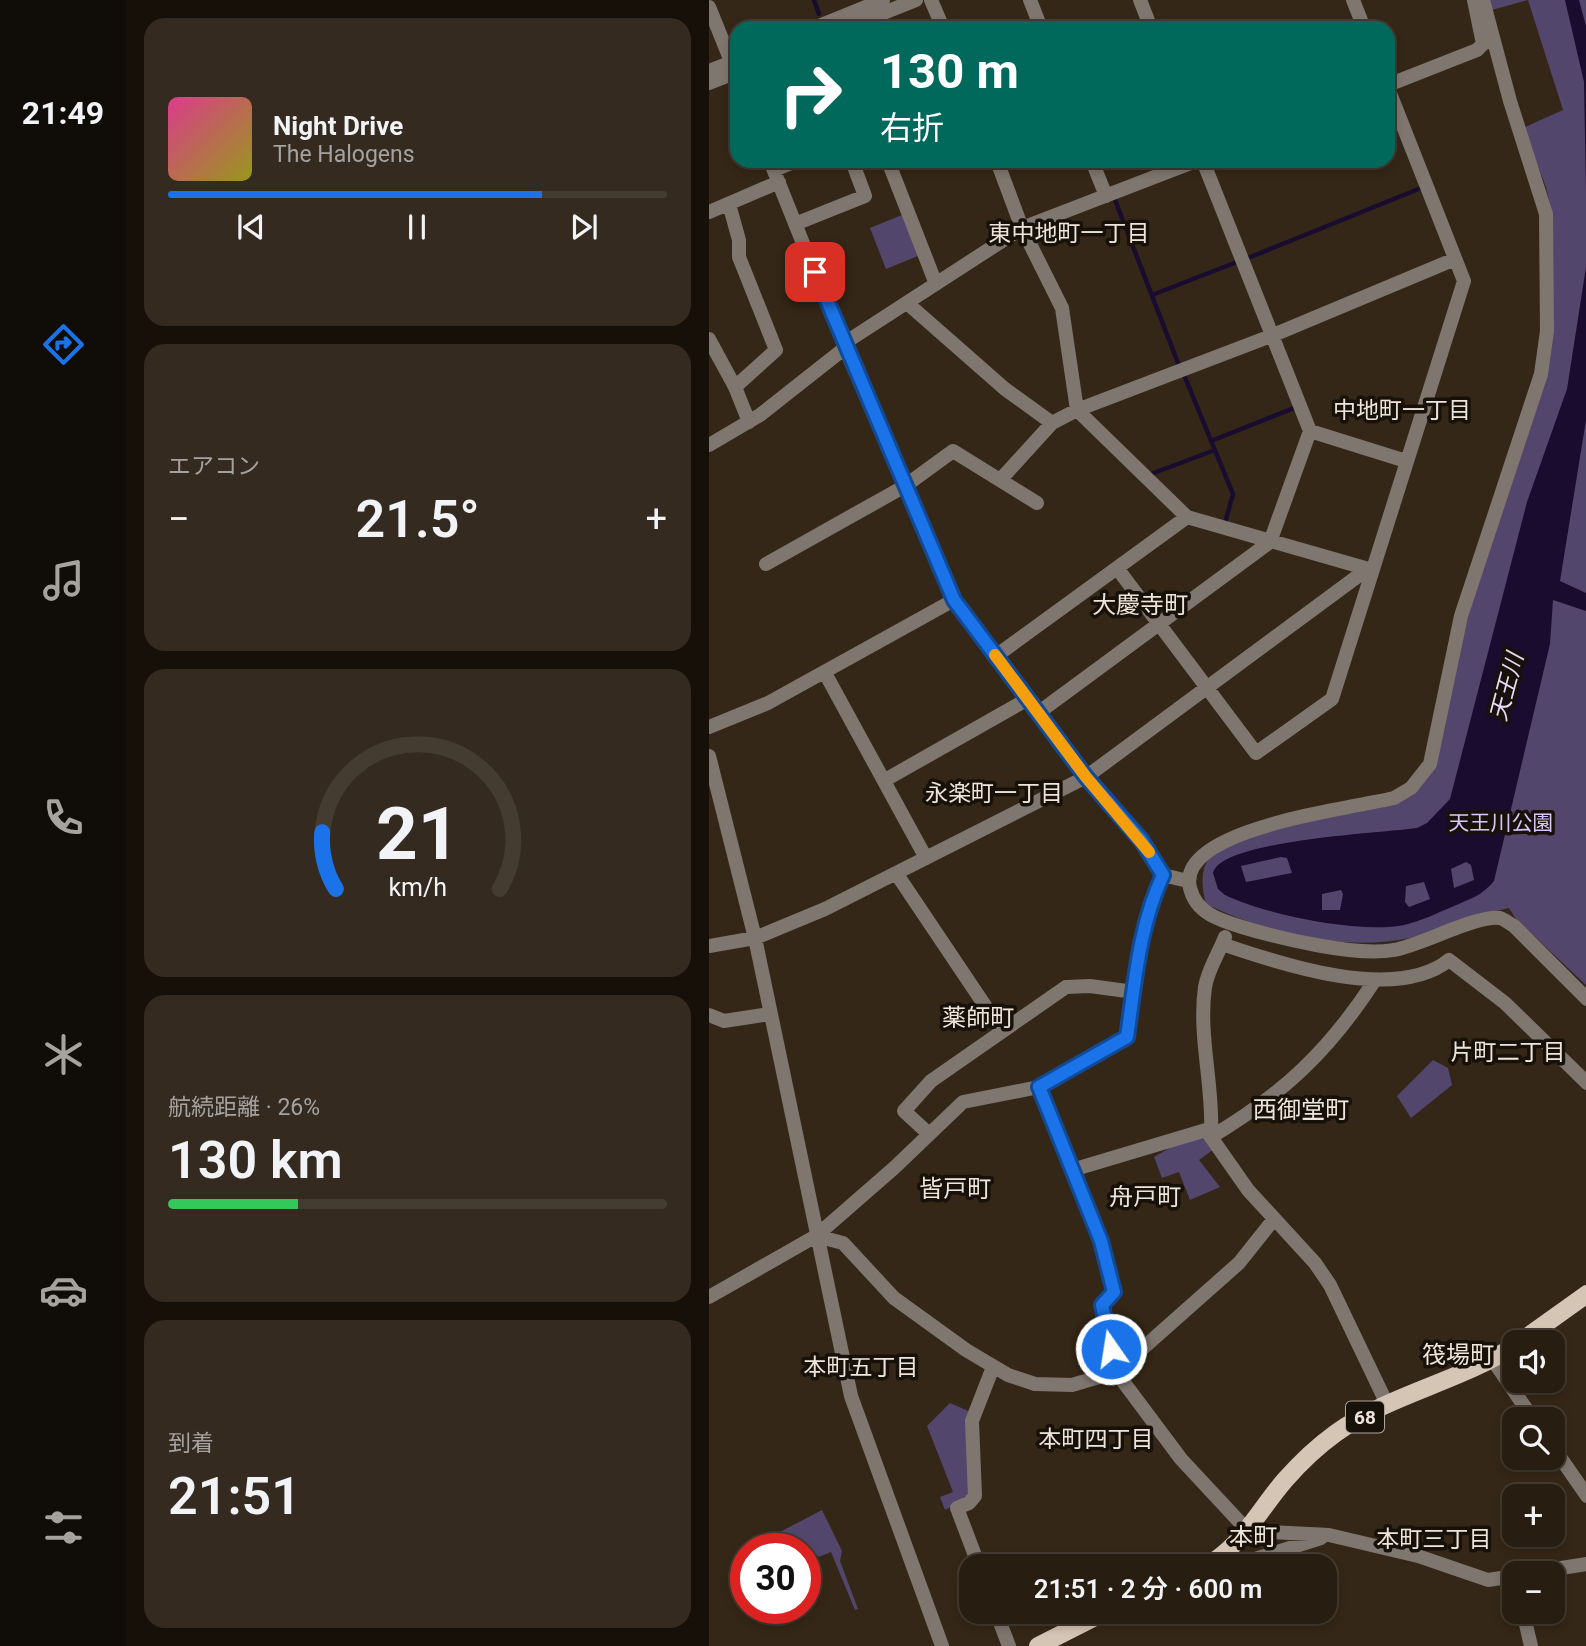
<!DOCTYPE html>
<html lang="ja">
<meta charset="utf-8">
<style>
body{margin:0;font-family:Roboto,"Noto Sans JP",sans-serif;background:#342a1f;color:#f1f3f6;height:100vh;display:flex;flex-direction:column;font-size:26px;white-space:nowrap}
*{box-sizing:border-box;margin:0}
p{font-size:23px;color:#a5a29f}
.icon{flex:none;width:38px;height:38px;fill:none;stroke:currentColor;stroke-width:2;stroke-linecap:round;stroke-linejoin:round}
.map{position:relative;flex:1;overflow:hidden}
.panel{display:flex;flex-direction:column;gap:18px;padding:18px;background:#161009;width:583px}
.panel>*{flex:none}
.hud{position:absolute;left:21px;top:21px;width:665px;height:147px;border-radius:21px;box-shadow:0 4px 10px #0003,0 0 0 2px #443b31;background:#00695c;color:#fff;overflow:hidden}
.fabs{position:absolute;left:793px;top:1330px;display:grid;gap:14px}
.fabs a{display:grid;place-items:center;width:63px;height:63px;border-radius:14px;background:#281d11;box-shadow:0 4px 10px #0003,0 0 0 2px #443b31;font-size:35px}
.speed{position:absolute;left:21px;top:1533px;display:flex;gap:14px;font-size:35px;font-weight:700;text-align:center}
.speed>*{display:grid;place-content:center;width:91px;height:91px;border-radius:50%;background:#281d11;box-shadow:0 4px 10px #0003,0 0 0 2px #443b31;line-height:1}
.speed .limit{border:10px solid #d22;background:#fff;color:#111}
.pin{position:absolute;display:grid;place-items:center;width:60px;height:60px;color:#fff;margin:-30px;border-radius:14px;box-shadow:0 4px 10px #0006}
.me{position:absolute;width:77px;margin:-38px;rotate:347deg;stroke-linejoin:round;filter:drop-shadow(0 0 5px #0008)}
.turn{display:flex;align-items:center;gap:24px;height:147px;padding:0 35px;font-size:32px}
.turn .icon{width:91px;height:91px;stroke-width:2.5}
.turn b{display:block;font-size:49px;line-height:60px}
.big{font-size:52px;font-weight:600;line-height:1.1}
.panel .widget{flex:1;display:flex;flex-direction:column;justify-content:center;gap:10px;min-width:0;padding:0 24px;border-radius:21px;background:#342a1f}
.panel .dial{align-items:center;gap:0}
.dial svg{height:182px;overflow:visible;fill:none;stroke:#443b31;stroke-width:7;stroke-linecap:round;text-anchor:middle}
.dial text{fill:#f1f3f6;stroke:none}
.song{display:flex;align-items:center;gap:21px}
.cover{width:84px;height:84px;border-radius:10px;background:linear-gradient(135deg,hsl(330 70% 55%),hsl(60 70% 35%))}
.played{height:7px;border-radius:4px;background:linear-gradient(90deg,#1a73e8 75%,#443b31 75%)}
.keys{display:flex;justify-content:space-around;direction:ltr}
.heat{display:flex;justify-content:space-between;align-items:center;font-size:38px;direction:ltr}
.charge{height:10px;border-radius:5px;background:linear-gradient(90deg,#34c759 26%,#443b31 0)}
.trip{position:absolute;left:250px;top:1554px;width:378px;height:70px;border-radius:21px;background:#281d11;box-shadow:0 4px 10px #0003,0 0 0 2px #443b31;font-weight:600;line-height:70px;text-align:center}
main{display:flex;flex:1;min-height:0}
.dock{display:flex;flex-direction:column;width:126px;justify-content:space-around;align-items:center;background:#100c07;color:#a5a29f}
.dock .icon{width:49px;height:49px}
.dock .active{color:#1a73e8}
.dock b{font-size:32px;color:#f1f3f6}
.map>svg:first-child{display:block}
.green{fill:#53466c}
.water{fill:#1a0c2f;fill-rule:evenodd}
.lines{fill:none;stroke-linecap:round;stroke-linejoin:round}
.stream{stroke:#1a0c2f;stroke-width:4.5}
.minor{stroke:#7f776f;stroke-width:14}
.major{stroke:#d5c5b5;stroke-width:18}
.route-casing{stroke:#114b97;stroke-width:18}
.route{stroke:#1a73e8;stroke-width:12}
.slow{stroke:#f59e0b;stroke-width:12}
.labels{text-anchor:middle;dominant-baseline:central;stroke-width:7;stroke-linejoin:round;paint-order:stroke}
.shield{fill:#18110a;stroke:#aea59c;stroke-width:2}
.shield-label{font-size:19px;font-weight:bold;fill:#eee4da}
.park-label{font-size:21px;fill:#d6c5fc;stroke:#18110a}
.neighbourhood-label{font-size:23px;fill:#eee4da;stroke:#18110a}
.water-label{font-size:23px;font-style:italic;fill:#e4dcf8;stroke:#18110a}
.quarter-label{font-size:24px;fill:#eee4da;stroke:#18110a}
</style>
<main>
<nav class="dock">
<b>21:49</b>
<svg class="icon active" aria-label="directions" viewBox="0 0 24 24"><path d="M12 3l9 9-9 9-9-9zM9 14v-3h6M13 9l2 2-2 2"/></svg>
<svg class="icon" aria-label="music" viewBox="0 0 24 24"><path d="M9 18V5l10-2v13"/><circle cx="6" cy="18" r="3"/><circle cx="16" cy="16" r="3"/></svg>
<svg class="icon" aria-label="phone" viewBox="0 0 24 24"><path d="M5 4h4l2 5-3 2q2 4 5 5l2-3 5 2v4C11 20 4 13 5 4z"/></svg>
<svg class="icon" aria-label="climate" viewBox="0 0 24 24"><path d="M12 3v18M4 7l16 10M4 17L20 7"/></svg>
<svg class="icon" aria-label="car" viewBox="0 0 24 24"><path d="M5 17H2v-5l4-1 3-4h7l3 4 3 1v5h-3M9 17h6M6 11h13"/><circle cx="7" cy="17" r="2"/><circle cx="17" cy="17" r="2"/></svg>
<svg class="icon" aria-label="filters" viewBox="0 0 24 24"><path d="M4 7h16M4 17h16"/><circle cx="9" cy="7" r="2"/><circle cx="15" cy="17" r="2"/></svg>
</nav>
<section class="panel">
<div class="widget">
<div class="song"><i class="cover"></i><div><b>Night Drive</b><p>The Halogens</p></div></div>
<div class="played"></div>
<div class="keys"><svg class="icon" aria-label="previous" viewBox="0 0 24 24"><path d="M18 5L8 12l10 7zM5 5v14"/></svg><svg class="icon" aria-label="pause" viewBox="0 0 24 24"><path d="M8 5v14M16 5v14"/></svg><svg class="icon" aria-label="next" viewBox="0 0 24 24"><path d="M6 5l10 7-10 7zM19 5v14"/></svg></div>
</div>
<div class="widget"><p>エアコン</p>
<div class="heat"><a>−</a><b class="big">21.5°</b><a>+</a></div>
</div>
<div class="widget dial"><svg viewBox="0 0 100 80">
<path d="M14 69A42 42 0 1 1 86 69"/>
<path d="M14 69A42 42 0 0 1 8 44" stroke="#1a73e8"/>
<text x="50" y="56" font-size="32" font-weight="700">21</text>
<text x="50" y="72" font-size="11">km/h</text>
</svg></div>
<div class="widget"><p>航続距離 · 26%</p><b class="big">130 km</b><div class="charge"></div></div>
<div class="widget"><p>到着</p><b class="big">21:51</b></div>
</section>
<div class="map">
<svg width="878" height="1646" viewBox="0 0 878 1646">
<rect width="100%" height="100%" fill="#352717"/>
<path class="green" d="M 779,0 L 877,0 L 877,985 L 807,919 L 800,908 C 766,915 735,931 701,938 C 636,952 557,933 497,904 C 492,886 490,863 508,850 C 536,829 646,814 685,805 L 704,795 L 727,764 L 762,601 L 827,410 L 843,214 L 837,187 L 814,128 L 854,110 L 819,0 L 783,10 Z
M 193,215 L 209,256 L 177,269 L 161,228 Z
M 724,1060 L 739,1068 L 743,1085 L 702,1118 L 688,1096 Z
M 494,1136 L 505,1149 L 490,1160 L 511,1187 L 481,1200 L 470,1172 L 453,1178 L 445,1157 L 466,1145 Z
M 241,1403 L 264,1413 L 263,1495 L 236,1510 L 231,1497 L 244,1492 L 218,1426 Z
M 113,1510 L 133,1551 L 131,1561 L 149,1609 L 146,1610 L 122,1552 L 110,1557 L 108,1555 L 96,1556 L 96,1549 L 80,1549 L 71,1532 Z"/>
<path class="water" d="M 856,0 L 870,0 L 877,26 L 877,191 L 875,82 Z
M 877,267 L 877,420 L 851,581 L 877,593 L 877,611 L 844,600 L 841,644 L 785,881 C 774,895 761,899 745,906 C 728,913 713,921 695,925 C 651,934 557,915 516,895 L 509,889 L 504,873 C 511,840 674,833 708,828 L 718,823 L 741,799 L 818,502 L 858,389 ZM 572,857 L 578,858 L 583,873 L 537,882 L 532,866 ZM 757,862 L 762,865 L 765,880 L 745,888 L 742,869 ZM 715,882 L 721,899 L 700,907 L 696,902 L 697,886 ZM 632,890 L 634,894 L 631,910 L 613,910 L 613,894 Z"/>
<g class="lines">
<path class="stream" d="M 105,0 L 110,14
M 392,161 L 394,167
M 406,200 L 469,363
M 539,258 L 712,188
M 443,295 L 528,262
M 475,375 L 524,494 L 516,523
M 502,441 L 585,408
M 442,474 L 506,450"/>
<path class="minor" d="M 222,0 L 234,28
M 321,0 L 332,28
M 431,0 L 442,28
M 644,0 L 655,28
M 774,0 L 801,101 L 837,214 L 838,331 L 832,374 L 752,616 L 721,764 L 702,788 L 685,798 C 646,808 466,828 481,888 C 487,913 510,920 533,927 C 569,938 648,957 684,950 C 711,946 769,914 791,918 C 795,919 801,924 805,926 L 878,999
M 0,7 L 28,76
M 105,28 L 174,0
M 137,28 L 207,0
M 0,71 L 28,60
M 0,83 L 28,72
M 679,85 L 768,50 L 774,44 L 765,0
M 61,161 L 136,348 L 245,600 L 377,777 L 433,841 L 454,875 L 479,881
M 179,161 L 227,284
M 288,161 L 313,228 L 353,308 L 368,410 L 478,517 L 663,570
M 383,161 L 397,196
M 494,161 L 601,431 L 697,461
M 65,170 L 87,161
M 20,204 L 30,240 L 30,257 L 67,350 L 26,387
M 0,212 L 70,182
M 86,224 L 156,196 L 143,161
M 198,303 L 296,389 L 343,423
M 0,339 L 26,387 L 40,422
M 134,344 L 313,228 L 487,161
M 0,445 L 51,415 L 136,348
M 292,479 L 343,423 L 368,410 L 562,336 L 746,259
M 57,564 L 196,486 L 244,451 L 328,503
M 408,568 L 547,753 L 623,699 L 755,281 L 679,88
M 287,656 L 478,517
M 116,673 L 217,858
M 329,713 L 561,542 L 601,431
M 0,727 L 59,703 L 245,600
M 0,756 L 46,938 L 142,1396 L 233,1646
M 176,780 L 319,699
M 187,873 L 293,1031
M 513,944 C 571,964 687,1003 740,960 L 796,1003 L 878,1083
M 0,946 L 46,938 L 116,909 L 377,777 L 649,576 L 663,570
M 0,1015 L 15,1021 L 61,1014
M 330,1087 L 392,1241 L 405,1292 L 393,1305 L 407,1372 L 472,1459 L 539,1531 L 620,1535 L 709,1556 L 779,1580 L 805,1576
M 220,1134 L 195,1111 L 222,1081 L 357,987 L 381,986 L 425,992
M 502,1137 C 574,1094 620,1051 666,980
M 502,1137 C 505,1087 489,1037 496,987 C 499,969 510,953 516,937
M 363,1170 L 497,1130 L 539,1190 L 606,1263 L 621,1285 L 678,1404
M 107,1236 L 134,1243 L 185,1298 L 257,1350 L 299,1375 L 326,1384 L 363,1385 L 407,1372 L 530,1263 L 565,1219
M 0,1297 L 107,1236 L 185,1168 L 254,1102 L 330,1087 L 418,1037 C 426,982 430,926 454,875
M 784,1360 L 824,1419
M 844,1447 L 878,1496
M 270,1566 L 248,1508 L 260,1503 L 266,1496 L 263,1421 L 284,1367
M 524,1566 L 612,1538
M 820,1573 L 878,1564
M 287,1612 L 300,1646
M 814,1612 L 822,1646"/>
<path class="major" d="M 811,1342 L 878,1294
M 497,1566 C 533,1546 550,1510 576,1480 C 591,1463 609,1446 627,1433 C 681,1394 750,1382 805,1346
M 329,1646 L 396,1612"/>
</g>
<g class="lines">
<g class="route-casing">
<path id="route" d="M 106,272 L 245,600 L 377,777 L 433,841 L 454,875 C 430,926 426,982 418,1037 L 330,1087 L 392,1241 L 405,1292 L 393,1305 L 402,1349"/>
</g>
<use href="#route" class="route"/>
<path class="slow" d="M 286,655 L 377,777 L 440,852"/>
</g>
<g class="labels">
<rect class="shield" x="637" y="1401.5" width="38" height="31" rx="5"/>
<g class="shield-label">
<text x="656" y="1417">68</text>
</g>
<g class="park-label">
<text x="792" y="823">天王川公園</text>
</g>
<g class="neighbourhood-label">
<text x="360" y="233">東中地町一丁目</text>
<text x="693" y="410">中地町一丁目</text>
<text x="285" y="793">永楽町一丁目</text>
<text x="799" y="1052">片町二丁目</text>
<text x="152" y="1367">本町五丁目</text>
<text x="387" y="1439">本町四丁目</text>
<text x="725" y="1539">本町三丁目</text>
</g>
<g class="water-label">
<text transform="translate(798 687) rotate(-75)">天王川</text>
</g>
<g class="quarter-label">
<text x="431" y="605">大慶寺町</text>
<text x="269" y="1018">薬師町</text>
<text x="592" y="1110">西御堂町</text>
<text x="246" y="1189">皆戸町</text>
<text x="436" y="1197">舟戸町</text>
<text x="749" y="1355">筏場町</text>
<text x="544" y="1537">本町</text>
</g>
</g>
</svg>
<div class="fabs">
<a><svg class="icon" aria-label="sound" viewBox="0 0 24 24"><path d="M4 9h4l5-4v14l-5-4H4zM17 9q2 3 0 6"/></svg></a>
<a><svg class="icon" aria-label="search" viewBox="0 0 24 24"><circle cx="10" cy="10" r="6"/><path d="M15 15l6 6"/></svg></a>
<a>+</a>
<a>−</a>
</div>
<div class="speed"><div class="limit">30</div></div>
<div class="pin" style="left:106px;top:272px;background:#d93025"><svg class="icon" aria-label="arrive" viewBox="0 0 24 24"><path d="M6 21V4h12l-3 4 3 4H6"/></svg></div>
<svg class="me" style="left:402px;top:1349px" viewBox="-20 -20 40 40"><circle r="17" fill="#1a73e8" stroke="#fff" stroke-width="3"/><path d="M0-11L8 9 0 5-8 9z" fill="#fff"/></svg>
<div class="trip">21:51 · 2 分 · 600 m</div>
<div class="hud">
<div class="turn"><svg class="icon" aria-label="right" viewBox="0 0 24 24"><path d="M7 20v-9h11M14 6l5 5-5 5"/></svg><div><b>130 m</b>右折</div></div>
</div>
</div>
</main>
